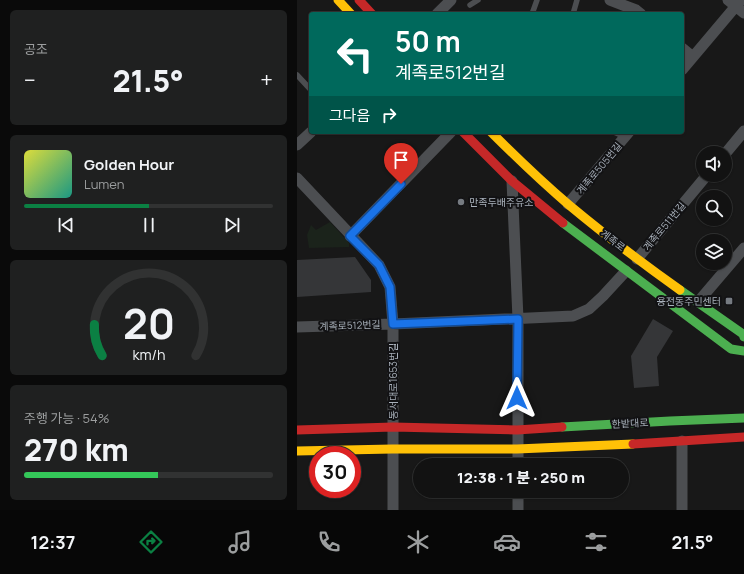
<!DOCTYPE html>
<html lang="ko">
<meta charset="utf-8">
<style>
body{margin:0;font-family:Manrope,"Noto Sans KR",sans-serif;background:#1f2020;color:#f1f3f6;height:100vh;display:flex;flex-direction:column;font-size:15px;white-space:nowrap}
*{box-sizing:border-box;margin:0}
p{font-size:13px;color:#9c9e9f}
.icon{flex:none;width:22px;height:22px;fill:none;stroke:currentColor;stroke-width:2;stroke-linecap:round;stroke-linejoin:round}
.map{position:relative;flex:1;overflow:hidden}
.panel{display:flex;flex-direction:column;gap:10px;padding:10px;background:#0a0a0a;width:297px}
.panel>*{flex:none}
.guide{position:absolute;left:12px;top:12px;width:375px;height:122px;border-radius:4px;box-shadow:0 1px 3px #0004,0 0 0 1px #313232;background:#00695c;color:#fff;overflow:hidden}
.fabs{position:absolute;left:399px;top:146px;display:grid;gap:8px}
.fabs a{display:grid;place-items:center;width:36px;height:36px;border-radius:50%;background:#121212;box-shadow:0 1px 3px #0004,0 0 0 1px #313232;font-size:20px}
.speed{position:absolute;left:12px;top:446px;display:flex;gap:8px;font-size:20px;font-weight:700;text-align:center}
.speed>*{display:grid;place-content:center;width:52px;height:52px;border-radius:50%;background:#121212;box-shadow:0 1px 3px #0004,0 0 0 1px #313232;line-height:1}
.speed .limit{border:6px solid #d22;background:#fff;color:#111}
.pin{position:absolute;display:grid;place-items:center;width:34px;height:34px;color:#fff;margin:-41px -17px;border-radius:50% 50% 50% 0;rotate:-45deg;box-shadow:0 0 4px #0007}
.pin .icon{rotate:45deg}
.me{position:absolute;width:44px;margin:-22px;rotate:0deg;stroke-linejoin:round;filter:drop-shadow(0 0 3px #0008)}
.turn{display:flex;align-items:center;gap:14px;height:84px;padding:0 20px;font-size:18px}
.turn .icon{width:52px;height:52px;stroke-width:2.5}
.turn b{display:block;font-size:28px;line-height:34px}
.then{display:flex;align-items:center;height:38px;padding:0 20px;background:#0003;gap:8px;font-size:15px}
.big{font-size:30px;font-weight:800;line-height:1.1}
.panel .card{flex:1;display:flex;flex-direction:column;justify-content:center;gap:6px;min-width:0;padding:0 14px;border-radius:6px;background:#1f2020}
.panel .dial{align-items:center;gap:0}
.dial svg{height:104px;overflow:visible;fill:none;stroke:#313232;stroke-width:7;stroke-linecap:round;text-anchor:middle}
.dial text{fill:#f1f3f6;stroke:none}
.song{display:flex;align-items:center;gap:12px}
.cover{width:48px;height:48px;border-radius:6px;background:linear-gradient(135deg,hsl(60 70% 55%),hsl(170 70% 35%))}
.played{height:4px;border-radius:2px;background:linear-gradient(90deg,#0b8043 50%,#313232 50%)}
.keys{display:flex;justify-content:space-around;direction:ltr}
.heat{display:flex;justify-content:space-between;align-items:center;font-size:22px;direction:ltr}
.charge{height:6px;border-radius:3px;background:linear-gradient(90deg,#34c759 54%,#313232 0)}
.trip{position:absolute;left:116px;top:458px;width:216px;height:40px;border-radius:20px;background:#121212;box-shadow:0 1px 3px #0004,0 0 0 1px #313232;font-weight:800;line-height:40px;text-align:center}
.menu{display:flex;height:64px;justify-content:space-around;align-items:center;background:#070707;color:#9c9e9f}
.menu .icon{width:28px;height:28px}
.menu .active{color:#0b8043}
.menu b{font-size:18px;color:#f1f3f6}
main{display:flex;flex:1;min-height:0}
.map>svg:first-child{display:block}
.green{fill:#1b231b}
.building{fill:#353638}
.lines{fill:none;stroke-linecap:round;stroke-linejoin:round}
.lane{stroke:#4c4e51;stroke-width:5.5}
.street{stroke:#4c4e51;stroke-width:11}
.fast{stroke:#4caf50;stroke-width:9}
.slow{stroke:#ffc107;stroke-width:9}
.jam{stroke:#c62828;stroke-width:9}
.route-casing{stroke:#114b97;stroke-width:10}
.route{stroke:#1a73e8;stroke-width:7}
.poi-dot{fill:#767b81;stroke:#121214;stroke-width:1.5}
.labels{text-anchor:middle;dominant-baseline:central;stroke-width:4;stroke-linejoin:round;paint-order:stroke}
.street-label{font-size:10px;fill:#a8b0ba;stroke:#121214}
.poi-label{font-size:10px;fill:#a8b0ba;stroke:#121214;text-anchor:start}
</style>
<main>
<section class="panel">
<div class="card"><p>공조</p>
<div class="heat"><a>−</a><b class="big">21.5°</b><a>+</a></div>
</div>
<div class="card">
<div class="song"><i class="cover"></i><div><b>Golden Hour</b><p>Lumen</p></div></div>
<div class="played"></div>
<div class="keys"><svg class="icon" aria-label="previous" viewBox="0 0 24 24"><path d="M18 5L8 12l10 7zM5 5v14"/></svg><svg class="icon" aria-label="pause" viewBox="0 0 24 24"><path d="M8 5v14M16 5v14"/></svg><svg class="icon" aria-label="next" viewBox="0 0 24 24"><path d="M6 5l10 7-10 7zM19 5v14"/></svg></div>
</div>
<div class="card dial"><svg viewBox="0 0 100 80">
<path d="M14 69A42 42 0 1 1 86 69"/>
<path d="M14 69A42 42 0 0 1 8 45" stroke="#0b8043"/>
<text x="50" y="56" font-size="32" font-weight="700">20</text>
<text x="50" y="72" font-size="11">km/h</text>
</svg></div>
<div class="card"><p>주행 가능 · 54%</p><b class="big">270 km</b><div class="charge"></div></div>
</section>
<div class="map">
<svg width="447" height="510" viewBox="0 0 447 510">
<rect width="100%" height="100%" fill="#181818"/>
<path class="green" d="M 33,222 L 52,243 L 52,247 L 12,248 L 10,235 L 14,225 L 19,230 Z"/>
<path class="building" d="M 58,257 L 74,280 L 74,292 L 0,297 L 0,260 Z
M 356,319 L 376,331 L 360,357 L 362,386 L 337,388 L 334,356 Z"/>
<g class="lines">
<path class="lane" d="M 173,5 L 181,0
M 235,14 L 240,0
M 276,14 L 280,0
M 0,75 L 14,90
M 317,132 L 328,137"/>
<path class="street" d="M 313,0 L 339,10 L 344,14
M 431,0 L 447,13
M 140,14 L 154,0
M 385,48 L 396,57
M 385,70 L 444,0
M 0,145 L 14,132
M 428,154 L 447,131
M 0,178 L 82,265 L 93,287 L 96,324 L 96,510
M 215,181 L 221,319 L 221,465
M 271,204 L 332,132
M 53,236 L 154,132
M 340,259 L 410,175
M 401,302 L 447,248
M 0,327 L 96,324 L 276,316 L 292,309 L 306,296 L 329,271
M 385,441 L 385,510
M 221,491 L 221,510"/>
<path class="fast" d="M 266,223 L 434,349 L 447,351
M 383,290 L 446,334 L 447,337
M 265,427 L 373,421 L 447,418"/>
<path class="slow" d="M 41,0 L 54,14
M 194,132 C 219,157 245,182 272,205 C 308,235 345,263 383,290
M 0,451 L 95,449 L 220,449 L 336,444"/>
<path class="jam" d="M 62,0 L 75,14
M 166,132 L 215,181 L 266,223
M 0,430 L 96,427 L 220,430 L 265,427
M 336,444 L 447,437"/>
</g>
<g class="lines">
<g class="route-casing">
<path id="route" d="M 104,184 L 53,236 L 82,265 L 93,287 L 96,324 L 221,319 L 220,398"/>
</g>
<use href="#route" class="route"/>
</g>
<g class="poi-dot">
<circle cx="164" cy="202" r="4"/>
<rect x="428" y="297" width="8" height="8" rx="2"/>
</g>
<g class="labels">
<g class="street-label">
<text transform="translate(302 168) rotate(-50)">계족로505번길</text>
<text transform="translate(367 226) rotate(-50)">계족로511번길</text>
<text transform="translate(316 240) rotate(38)">계족로</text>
<text transform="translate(53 325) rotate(-2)">계족로512번길</text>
<text transform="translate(96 381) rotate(-90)">동서대로1653번길</text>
<text transform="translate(333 423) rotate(-3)">한밭대로</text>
</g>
<g class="poi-label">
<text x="172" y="202">만족두배주유소</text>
<text x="424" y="301" text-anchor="end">용전동주민센터</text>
</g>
</g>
</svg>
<div class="fabs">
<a><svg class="icon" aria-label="sound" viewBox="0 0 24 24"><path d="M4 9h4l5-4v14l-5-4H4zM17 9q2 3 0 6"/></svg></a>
<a><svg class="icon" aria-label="search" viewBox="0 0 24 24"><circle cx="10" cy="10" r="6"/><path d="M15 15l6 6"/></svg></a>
<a><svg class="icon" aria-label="layers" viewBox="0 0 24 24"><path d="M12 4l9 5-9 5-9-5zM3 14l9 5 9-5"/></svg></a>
</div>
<div class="speed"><div class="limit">30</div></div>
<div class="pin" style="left:104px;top:184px;background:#d93025"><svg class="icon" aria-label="arrive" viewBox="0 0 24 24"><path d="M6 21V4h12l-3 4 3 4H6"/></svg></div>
<svg class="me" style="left:220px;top:398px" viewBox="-20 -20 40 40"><path d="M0-17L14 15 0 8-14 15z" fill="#1a73e8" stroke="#fff" stroke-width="4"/></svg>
<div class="trip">12:38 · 1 분 · 250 m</div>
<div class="guide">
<div class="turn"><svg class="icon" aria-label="left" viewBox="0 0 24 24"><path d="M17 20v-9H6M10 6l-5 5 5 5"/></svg><div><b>50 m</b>계족로512번길</div></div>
<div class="then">그다음<svg class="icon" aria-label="right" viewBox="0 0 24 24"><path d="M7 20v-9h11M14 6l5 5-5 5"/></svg></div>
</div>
</div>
</main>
<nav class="menu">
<b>12:37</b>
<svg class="icon active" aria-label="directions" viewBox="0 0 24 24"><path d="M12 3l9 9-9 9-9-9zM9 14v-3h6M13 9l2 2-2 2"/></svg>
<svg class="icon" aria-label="music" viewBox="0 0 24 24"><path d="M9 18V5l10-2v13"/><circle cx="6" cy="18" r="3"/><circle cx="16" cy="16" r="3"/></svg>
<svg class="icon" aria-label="phone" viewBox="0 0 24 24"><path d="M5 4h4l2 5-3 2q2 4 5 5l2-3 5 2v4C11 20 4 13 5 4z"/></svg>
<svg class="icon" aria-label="climate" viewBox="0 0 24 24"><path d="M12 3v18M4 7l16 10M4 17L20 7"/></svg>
<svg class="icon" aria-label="car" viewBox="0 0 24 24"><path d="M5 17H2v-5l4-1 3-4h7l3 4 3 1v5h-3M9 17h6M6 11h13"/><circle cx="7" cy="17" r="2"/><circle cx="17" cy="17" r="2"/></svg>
<svg class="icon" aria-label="filters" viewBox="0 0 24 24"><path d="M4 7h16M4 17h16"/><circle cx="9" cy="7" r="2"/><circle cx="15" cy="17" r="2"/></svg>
<b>21.5°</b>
</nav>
